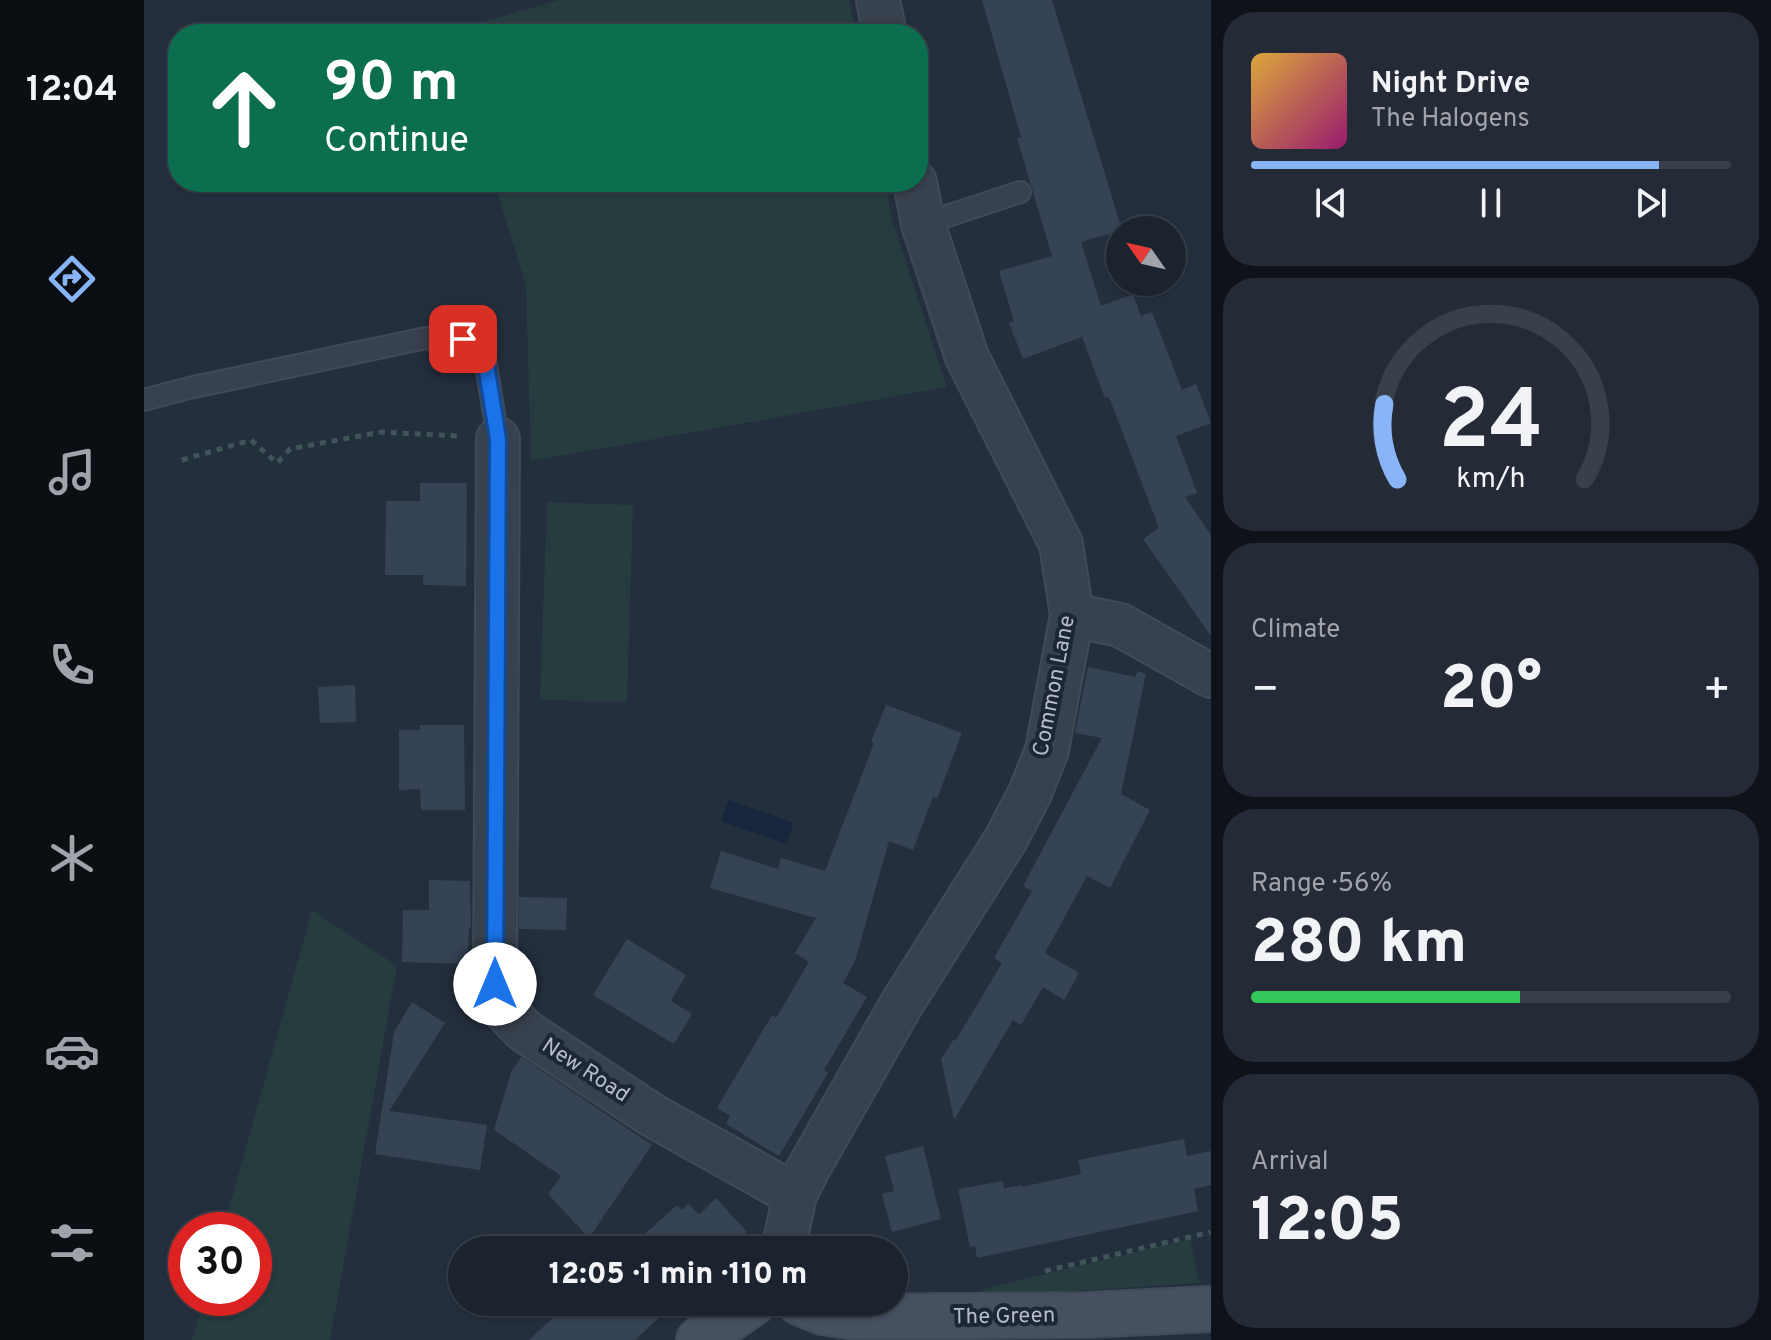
<!DOCTYPE html>
<meta charset="utf-8">
<style>
body{margin:0;font-family:Overpass,sans-serif;background:#242b36;color:#f1f3f6;height:100vh;display:flex;flex-direction:column;font-size:30px;white-space:nowrap}
*{box-sizing:border-box;margin:0}
p{font-size:26px;color:#a0a4aa}
.icon{flex:none;width:44px;height:44px;fill:none;stroke:currentColor;stroke-width:2;stroke-linecap:round;stroke-linejoin:round}
.map{position:relative;flex:1;overflow:hidden}
.side{display:flex;flex-direction:column;gap:12px;padding:12px;background:#0f1319;width:560px}
.side>*{flex:none}
.banner{position:absolute;left:24px;top:24px;width:760px;height:168px;border-radius:32px;box-shadow:0 2px 6px #0004,0 0 0 2px #39404a;background:#0b6e4f;color:#fff;overflow:hidden}
.needle{width:52px;rotate:304deg}
.fabs{position:absolute;left:962px;top:216px;display:grid;gap:16px}
.fabs a{display:grid;place-items:center;width:80px;height:80px;border-radius:50%;background:#1b232e;box-shadow:0 2px 6px #0004,0 0 0 2px #39404a;font-size:40px}
.speed{position:absolute;left:24px;top:1212px;display:flex;gap:16px;font-size:40px;font-weight:700;text-align:center}
.speed>*{display:grid;place-content:center;width:104px;height:104px;border-radius:50%;background:#1b232e;box-shadow:0 2px 6px #0004,0 0 0 2px #39404a;line-height:1}
.speed .limit{border:12px solid #d22;background:#fff;color:#111}
.pin{position:absolute;display:grid;place-items:center;width:68px;height:68px;color:#fff;margin:-34px;border-radius:16px;box-shadow:0 4px 12px #0006}
.me{position:absolute;width:88px;margin:-44px;rotate:0deg;stroke-linejoin:round;filter:drop-shadow(0 0 6px #0008)}
.turn{display:flex;align-items:center;gap:28px;height:168px;padding:0 24px;font-size:36px}
.turn .icon{width:104px;height:104px;stroke-width:2.5}
.turn b{display:block;font-size:56px;line-height:68px}
.big{font-size:60px;font-weight:800;line-height:1.1}
.side .card{flex:1;display:flex;flex-direction:column;justify-content:center;gap:12px;min-width:0;padding:0 28px;border-radius:32px;background:#242b36}
.side .dial{align-items:center;gap:0}
.dial svg{height:208px;overflow:visible;fill:none;stroke:#39404a;stroke-width:7;stroke-linecap:round;text-anchor:middle}
.dial text{fill:#f1f3f6;stroke:none}
.song{display:flex;align-items:center;gap:24px}
.cover{width:96px;height:96px;border-radius:12px;background:linear-gradient(135deg,hsl(40 70% 55%),hsl(320 70% 35%))}
.played{height:8px;border-radius:4px;background:linear-gradient(90deg,#8ab4f8 85%,#39404a 85%)}
.keys{display:flex;justify-content:space-around;direction:ltr}
.heat{display:flex;justify-content:space-between;align-items:center;font-size:44px;direction:ltr}
.charge{height:12px;border-radius:6px;background:linear-gradient(90deg,#34c759 56%,#39404a 0)}
.trip{position:absolute;left:304px;top:1236px;width:460px;height:80px;border-radius:40px;background:#1b232e;box-shadow:0 2px 6px #0004,0 0 0 2px #39404a;font-weight:800;line-height:80px;text-align:center}
main{display:flex;flex:1;min-height:0}
.tabs{display:flex;flex-direction:column;width:144px;justify-content:space-around;align-items:center;background:#0b0e12;color:#a0a4aa}
.tabs .icon{width:56px;height:56px}
.tabs .on{color:#8ab4f8}
.tabs b{font-size:36px;color:#f1f3f6}
.map>svg:first-child{display:block}
.green{fill:#263c3f}
.water{fill:#17263c}
.building{fill:#364354}
.lines{fill:none;stroke-linecap:round;stroke-linejoin:round}
.lane-casing{stroke:#414a57;stroke-width:24}
.street-casing{stroke:#414a57;stroke-width:46}
.secondary-casing{stroke:#414a57;stroke-width:48}
.path{stroke:#3f5557;stroke-width:5;stroke-dasharray:6 6;stroke-linecap:butt}
.lane{stroke:#38414e;stroke-width:20}
.street{stroke:#38414e;stroke-width:42}
.secondary{stroke:#465061;stroke-width:44}
.route-casing{stroke:#114b97;stroke-width:20}
.route{stroke:#1a73e8;stroke-width:14}
.labels{text-anchor:middle;dominant-baseline:central;stroke-width:8;stroke-linejoin:round;paint-order:stroke}
.street-label{font-size:22px;fill:#b4bcc9;stroke:#1d2633}
</style>
<main>
<nav class="tabs">
<b>12:04</b>
<svg class="icon on" aria-label="directions" viewBox="0 0 24 24"><path d="M12 3l9 9-9 9-9-9zM9 14v-3h6M13 9l2 2-2 2"/></svg>
<svg class="icon" aria-label="music" viewBox="0 0 24 24"><path d="M9 18V5l10-2v13"/><circle cx="6" cy="18" r="3"/><circle cx="16" cy="16" r="3"/></svg>
<svg class="icon" aria-label="phone" viewBox="0 0 24 24"><path d="M5 4h4l2 5-3 2q2 4 5 5l2-3 5 2v4C11 20 4 13 5 4z"/></svg>
<svg class="icon" aria-label="climate" viewBox="0 0 24 24"><path d="M12 3v18M4 7l16 10M4 17L20 7"/></svg>
<svg class="icon" aria-label="car" viewBox="0 0 24 24"><path d="M5 17H2v-5l4-1 3-4h7l3 4 3 1v5h-3M9 17h6M6 11h13"/><circle cx="7" cy="17" r="2"/><circle cx="17" cy="17" r="2"/></svg>
<svg class="icon" aria-label="filters" viewBox="0 0 24 24"><path d="M4 7h16M4 17h16"/><circle cx="9" cy="7" r="2"/><circle cx="15" cy="17" r="2"/></svg>
</nav>
<div class="map">
<svg width="1067" height="1340" viewBox="0 0 1067 1340">
<rect width="100%" height="100%" fill="#242f3e"/>
<path class="green" d="M 415,0 L 705,0 L 712,34 L 296,34 Z
M 350,182 L 741,182 L 749,223 L 803,387 L 387,461 L 382,285 Z
M 403,502 L 489,505 L 483,702 L 396,700 Z
M 168,910 L 253,966 L 186,1340 L 48,1340 L 60,1298 L 110,1298 L 110,1230 L 79,1230 Z
M 1046,1239 L 1056,1283 L 835,1297 L 839,1289 Z"/>
<path class="water" d="M 584,800 L 650,823 L 642,844 L 577,821 Z"/>
<path class="building" d="M 838,0 L 908,0 L 978,230 L 937,242 L 957,306 L 989,294 L 997,316 L 1008,312 L 1038,390 L 1052,384 L 1067,423 L 1032,436 L 1053,493 L 1041,497 L 1067,535 L 1067,636 L 999,539 L 1015,528 L 965,397 L 961,398 L 938,337 L 879,359 L 865,323 L 870,321 L 855,271 L 908,256 L 873,138 L 877,137 Z
M 276,483 L 323,483 L 322,586 L 279,585 L 279,575 L 241,575 L 242,501 L 276,501 Z
M 944,667 L 991,677 L 994,671 L 1002,674 L 977,794 L 1006,810 L 966,888 L 943,876 L 901,953 L 935,973 L 920,1000 L 899,987 L 877,1025 L 869,1020 L 810,1120 L 797,1059 L 810,1039 L 812,1040 L 858,963 L 850,958 L 888,891 L 879,886 L 958,738 L 931,733 Z
M 211,685 L 212,722 L 176,723 L 174,687 Z
M 742,705 L 818,733 L 793,799 L 789,797 L 769,850 L 745,841 L 711,961 L 699,983 L 723,997 L 680,1070 L 684,1073 L 635,1156 L 582,1124 L 586,1116 L 573,1108 L 628,1015 L 632,1018 L 665,962 L 651,953 L 672,918 L 566,888 L 577,851 L 634,869 L 637,858 L 681,871 L 730,743 L 727,742 Z
M 276,725 L 320,725 L 321,810 L 277,810 L 276,789 L 255,790 L 255,730 L 276,730 Z
M 285,880 L 326,881 L 327,928 L 325,928 L 324,964 L 258,962 L 259,910 L 285,910 Z
M 375,897 L 423,898 L 422,930 L 375,929 Z
M 483,939 L 542,975 L 527,1001 L 548,1014 L 530,1044 L 449,995 Z
M 268,1002 L 301,1023 L 245,1111 L 343,1125 L 336,1170 L 231,1154 L 250,1032 Z
M 377,1057 L 508,1145 L 445,1238 L 404,1194 L 417,1176 L 350,1130 L 367,1072 Z
M 1040,1139 L 1043,1156 L 1067,1151 L 1067,1185 L 1050,1189 L 1054,1211 L 833,1258 L 831,1246 L 826,1247 L 814,1189 L 859,1181 L 860,1188 L 878,1185 L 878,1187 L 937,1174 L 934,1160 Z
M 779,1146 L 797,1219 L 748,1232 L 738,1194 L 750,1191 L 741,1156 Z
M 572,1198 L 603,1232 L 583,1250 L 483,1250 L 533,1205 L 538,1210 L 544,1203 L 555,1215 Z
M 426,1302 L 532,1302 L 491,1340 L 385,1340 Z"/>
<g class="lines">
<g class="lane-casing">
<path id="lane" d="M 779,224 L 876,192
M 0,400 L 45,388 L 282,338 L 319,339 L 341,358 L 354,439"/>
</g>
<g class="street-casing">
<path id="street" d="M 734,0 L 741,34
M 354,439 L 351,984 L 361,1011 L 382,1032 L 508,1115 L 651,1195
M 928,615 L 976,625 L 1067,676
M 639,1250 L 651,1195 L 664,1169 L 757,1005 L 862,839 L 886,793 L 903,750 L 928,615 L 917,544 L 823,357 L 779,224 L 771,182"/>
</g>
<g class="secondary-casing">
<path id="secondary" d="M 655,1302 L 679,1312 L 712,1317 L 943,1315 L 1067,1309
M 555,1340 L 610,1302"/>
</g>
<path class="path" d="M 38,460 L 107,440 L 133,463 L 146,449 L 237,432 L 314,436
M 901,1271 L 1067,1232"/>
<use href="#lane" class="lane"/>
<use href="#street" class="street"/>
<use href="#secondary" class="secondary"/>
</g>
<g class="lines">
<g class="route-casing">
<path id="route" d="M 319,339 L 341,358 L 354,439 L 351,984"/>
</g>
<use href="#route" class="route"/>
</g>
<g class="labels">
<g class="street-label">
<text transform="translate(911 686) rotate(-79)">Common Lane</text>
<text transform="translate(441 1071) rotate(33)">New Road</text>
<text transform="translate(860 1317) rotate(-1)">The Green</text>
</g>
</g>
</svg>
<div class="fabs">
<a><svg class="needle" viewBox="-14 -14 28 28"><path d="M0-13l5 13h-10z" fill="#e53935"/><path d="M0 13l5-13h-10z" fill="#a0a4aa"/></svg></a>
</div>
<div class="speed"><div class="limit">30</div></div>
<div class="pin" style="left:319px;top:339px;background:#d93025"><svg class="icon" aria-label="arrive" viewBox="0 0 24 24"><path d="M6 21V4h12l-3 4 3 4H6"/></svg></div>
<svg class="me" style="left:351px;top:984px" viewBox="-20 -20 40 40"><circle r="19" fill="#fff"/><path d="M0-13L10 11 0 6-10 11z" fill="#1a73e8"/></svg>
<div class="trip">12:05 · 1 min · 110 m</div>
<div class="banner">
<div class="turn"><svg class="icon" aria-label="ahead" viewBox="0 0 24 24"><path d="M12 20V5M6 11l6-6 6 6"/></svg><div><b>90 m</b>Continue</div></div>
</div>
</div>
<section class="side">
<div class="card">
<div class="song"><i class="cover"></i><div><b>Night Drive</b><p>The Halogens</p></div></div>
<div class="played"></div>
<div class="keys"><svg class="icon" aria-label="previous" viewBox="0 0 24 24"><path d="M18 5L8 12l10 7zM5 5v14"/></svg><svg class="icon" aria-label="pause" viewBox="0 0 24 24"><path d="M8 5v14M16 5v14"/></svg><svg class="icon" aria-label="next" viewBox="0 0 24 24"><path d="M6 5l10 7-10 7zM19 5v14"/></svg></div>
</div>
<div class="card dial"><svg viewBox="0 0 100 80">
<path d="M14 69A42 42 0 1 1 86 69"/>
<path d="M14 69A42 42 0 0 1 9 40" stroke="#8ab4f8"/>
<text x="50" y="56" font-size="32" font-weight="700">24</text>
<text x="50" y="72" font-size="11">km/h</text>
</svg></div>
<div class="card"><p>Climate</p>
<div class="heat"><a>−</a><b class="big">20°</b><a>+</a></div>
</div>
<div class="card"><p>Range · 56%</p><b class="big">280 km</b><div class="charge"></div></div>
<div class="card"><p>Arrival</p><b class="big">12:05</b></div>
</section>
</main>
